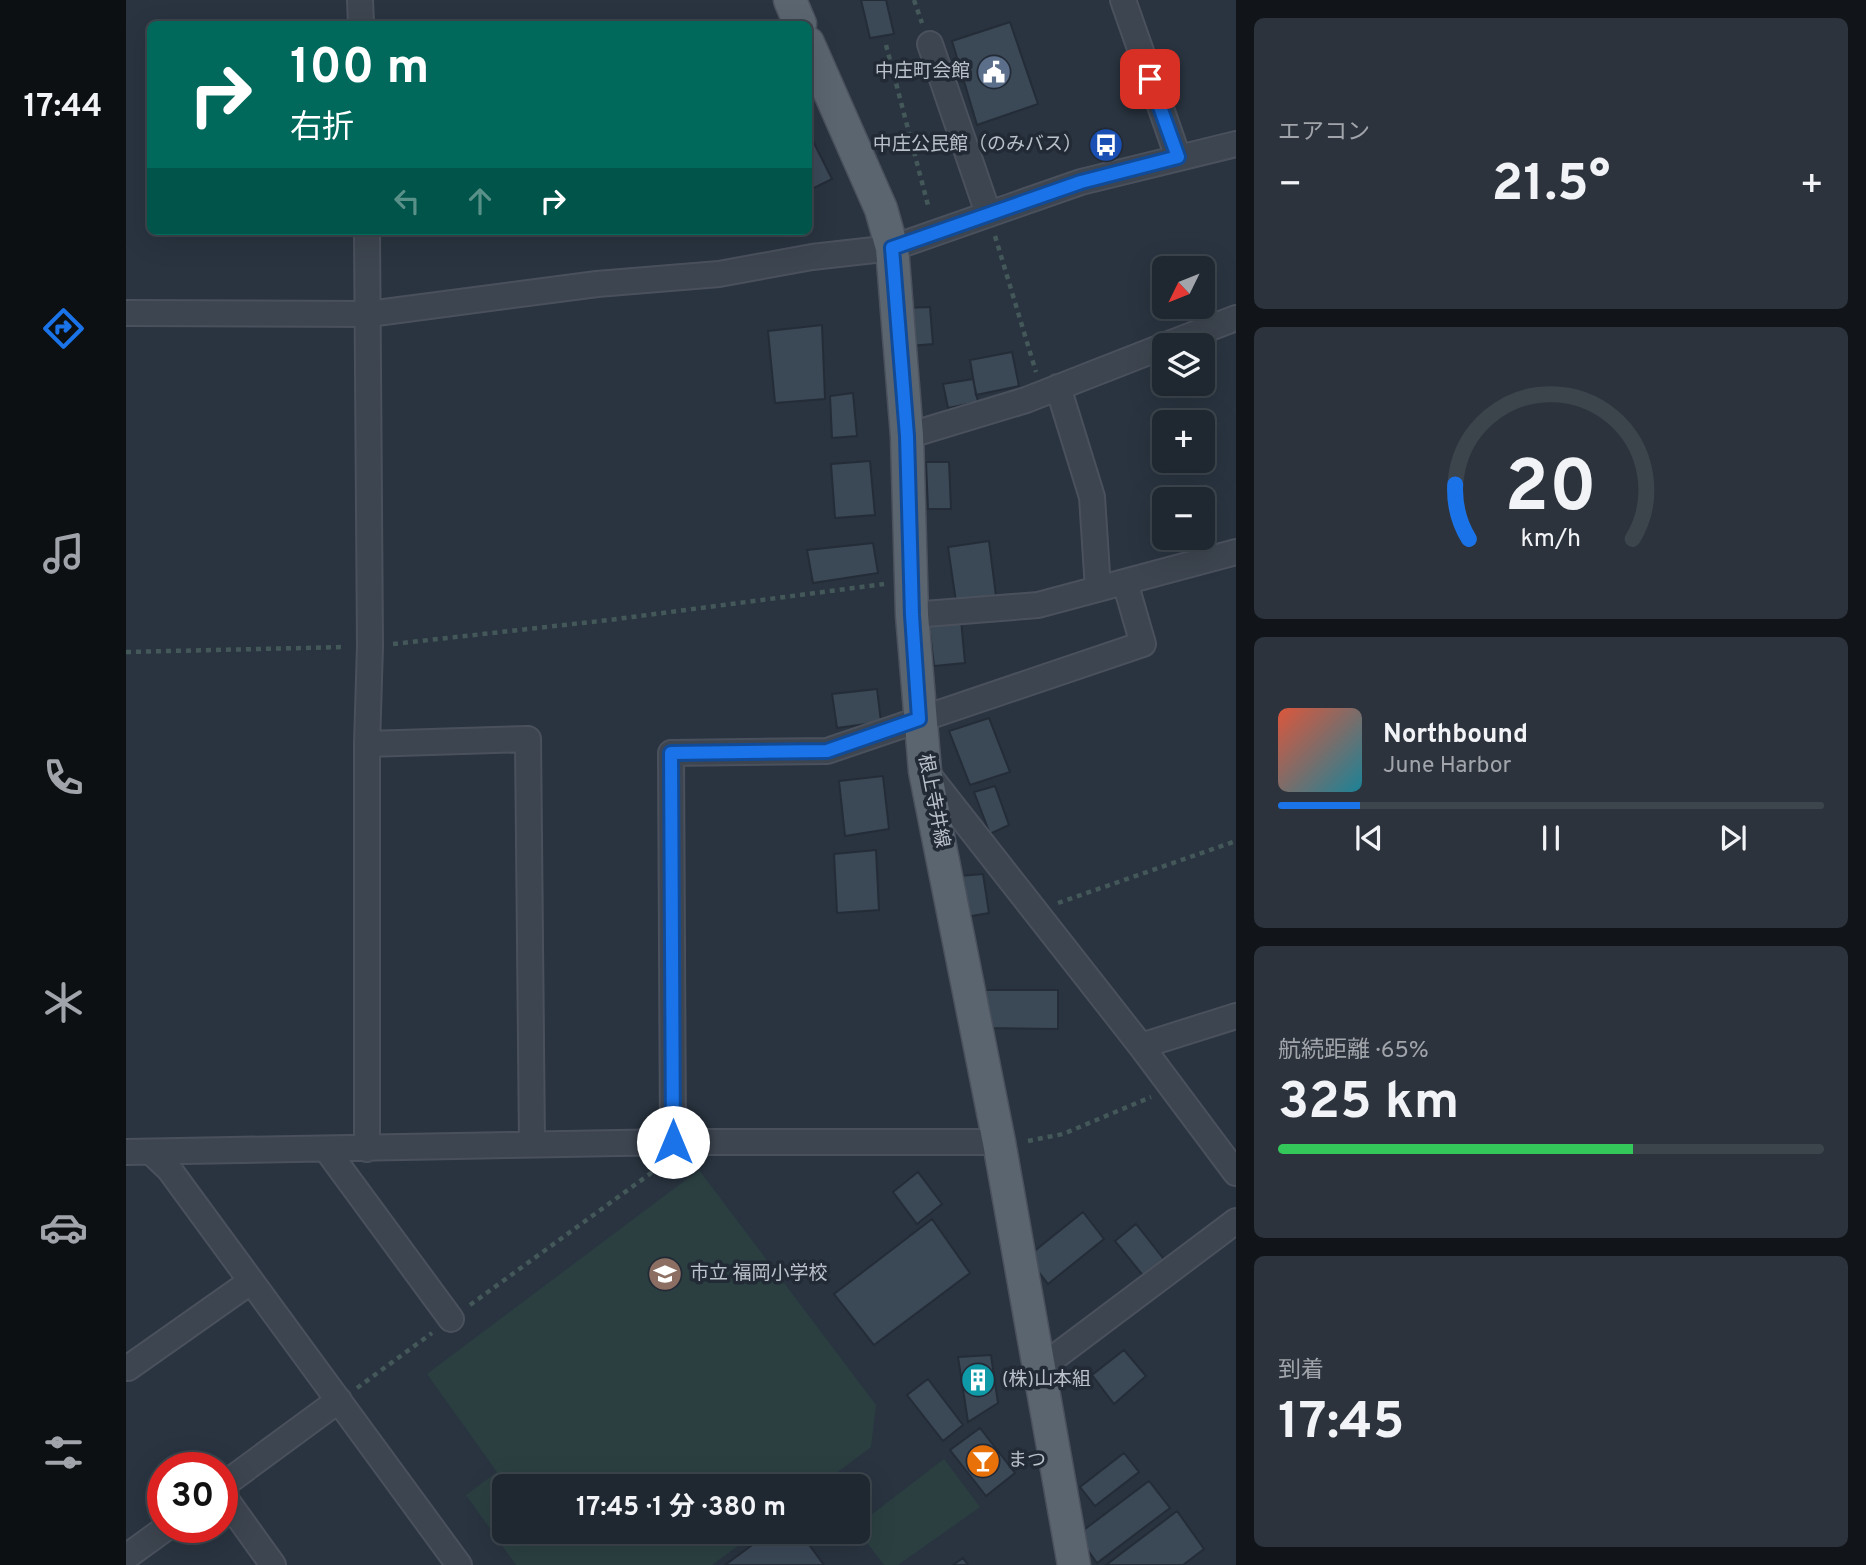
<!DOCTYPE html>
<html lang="ja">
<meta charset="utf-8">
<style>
body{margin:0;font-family:Overpass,"Noto Sans JP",sans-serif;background:#2c333c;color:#f1f3f6;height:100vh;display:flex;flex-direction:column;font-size:26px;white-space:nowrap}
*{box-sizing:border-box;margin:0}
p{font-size:23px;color:#a1a5ab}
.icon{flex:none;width:38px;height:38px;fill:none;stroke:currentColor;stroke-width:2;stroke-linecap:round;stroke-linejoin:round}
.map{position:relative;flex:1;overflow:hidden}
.panel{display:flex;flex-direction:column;gap:18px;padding:18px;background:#11151a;width:630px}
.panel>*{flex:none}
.banner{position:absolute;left:21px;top:21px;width:665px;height:214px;border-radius:10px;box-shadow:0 7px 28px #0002,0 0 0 2px #3c444c;background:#00695c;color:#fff;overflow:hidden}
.needle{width:46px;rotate:227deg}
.fabs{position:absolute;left:1026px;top:256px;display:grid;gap:14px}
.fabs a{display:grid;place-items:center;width:63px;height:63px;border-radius:10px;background:#1f2730;box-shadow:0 7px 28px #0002,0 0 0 2px #3c444c;font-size:35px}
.speed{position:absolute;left:21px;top:1452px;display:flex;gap:14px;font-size:35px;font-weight:700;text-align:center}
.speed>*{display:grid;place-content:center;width:91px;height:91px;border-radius:50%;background:#1f2730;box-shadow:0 7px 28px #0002,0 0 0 2px #3c444c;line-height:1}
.speed .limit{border:10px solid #d22;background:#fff;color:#111}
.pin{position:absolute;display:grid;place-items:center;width:60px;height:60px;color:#fff;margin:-30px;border-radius:14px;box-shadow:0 4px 10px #0006}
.me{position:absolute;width:77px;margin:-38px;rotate:0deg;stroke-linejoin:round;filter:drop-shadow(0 0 5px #0008)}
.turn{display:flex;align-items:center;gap:24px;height:147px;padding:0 28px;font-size:32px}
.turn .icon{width:91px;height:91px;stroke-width:2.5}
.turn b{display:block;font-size:49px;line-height:60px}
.lanes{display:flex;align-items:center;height:66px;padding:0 28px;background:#0003;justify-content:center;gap:35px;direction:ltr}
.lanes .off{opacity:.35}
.big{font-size:52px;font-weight:700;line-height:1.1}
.panel .card{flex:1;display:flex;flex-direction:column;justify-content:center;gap:10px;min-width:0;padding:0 24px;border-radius:10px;background:#2c333c}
.panel .dial{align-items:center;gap:0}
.dial svg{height:182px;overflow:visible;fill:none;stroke:#3c444c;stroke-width:7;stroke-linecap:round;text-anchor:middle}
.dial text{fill:#f1f3f6;stroke:none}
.song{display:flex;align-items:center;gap:21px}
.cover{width:84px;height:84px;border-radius:10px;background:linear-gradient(135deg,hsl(10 70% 55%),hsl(190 70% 35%))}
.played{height:7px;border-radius:4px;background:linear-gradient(90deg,#1a73e8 15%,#3c444c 15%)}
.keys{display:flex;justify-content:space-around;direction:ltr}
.heat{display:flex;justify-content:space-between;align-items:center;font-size:38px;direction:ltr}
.charge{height:10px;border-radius:5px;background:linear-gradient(90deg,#34c759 65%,#3c444c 0)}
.trip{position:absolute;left:366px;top:1474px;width:378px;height:70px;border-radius:10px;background:#1f2730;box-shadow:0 7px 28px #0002,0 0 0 2px #3c444c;font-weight:700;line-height:70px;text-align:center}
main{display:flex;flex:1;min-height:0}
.tabs{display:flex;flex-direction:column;width:126px;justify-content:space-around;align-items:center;background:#0c1013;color:#a1a5ab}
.tabs .icon{width:49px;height:49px}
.tabs .current{color:#1a73e8}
.tabs b{font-size:32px;color:#f1f3f6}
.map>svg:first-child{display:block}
.green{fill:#2b3f41}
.building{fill:#3b4856;stroke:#242c38;stroke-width:2}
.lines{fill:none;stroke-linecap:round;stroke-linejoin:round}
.minor-casing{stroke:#4a515d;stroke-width:28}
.major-casing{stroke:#4a515d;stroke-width:35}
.path{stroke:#445859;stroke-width:4.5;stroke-dasharray:5 5;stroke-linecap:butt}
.minor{stroke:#3d4550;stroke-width:24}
.major{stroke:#5b6570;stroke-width:32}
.route-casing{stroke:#114b97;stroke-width:18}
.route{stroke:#1a73e8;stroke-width:12}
.labels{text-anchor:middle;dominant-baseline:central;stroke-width:7;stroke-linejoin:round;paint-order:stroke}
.poi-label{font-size:19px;fill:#bac1ca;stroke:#222a36;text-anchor:start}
.street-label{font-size:19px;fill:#bac1ca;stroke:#222a36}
</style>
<main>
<nav class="tabs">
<b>17:44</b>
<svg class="icon current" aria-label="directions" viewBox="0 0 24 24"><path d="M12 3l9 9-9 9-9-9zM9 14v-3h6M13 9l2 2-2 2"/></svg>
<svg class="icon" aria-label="music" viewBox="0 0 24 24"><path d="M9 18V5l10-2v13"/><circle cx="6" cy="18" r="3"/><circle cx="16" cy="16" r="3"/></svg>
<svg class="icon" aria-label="phone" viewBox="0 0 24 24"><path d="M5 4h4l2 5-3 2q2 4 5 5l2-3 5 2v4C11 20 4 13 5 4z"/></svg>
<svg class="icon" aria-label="climate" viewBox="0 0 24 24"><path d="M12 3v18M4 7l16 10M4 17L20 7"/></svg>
<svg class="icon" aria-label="car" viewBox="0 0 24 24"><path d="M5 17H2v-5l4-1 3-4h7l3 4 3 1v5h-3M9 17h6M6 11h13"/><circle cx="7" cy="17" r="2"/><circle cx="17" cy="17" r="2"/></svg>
<svg class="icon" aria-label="filters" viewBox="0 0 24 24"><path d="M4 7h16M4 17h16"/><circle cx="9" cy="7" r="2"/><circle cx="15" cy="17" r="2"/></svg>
</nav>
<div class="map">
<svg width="1110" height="1565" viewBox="0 0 1110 1565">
<rect width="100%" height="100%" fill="#293440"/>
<path class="green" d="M 573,1170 L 750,1405 L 745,1447 L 693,1486 L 378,1486 L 378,1531 L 632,1531 L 586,1565 L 390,1565 L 340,1495 L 371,1472 L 301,1374 Z
M 818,1459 L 854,1507 L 772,1565 L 758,1565 L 732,1531 L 732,1525 Z"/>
<path class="building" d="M 735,0 L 760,0 L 768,34 L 744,38 Z
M 884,22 L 912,104 L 851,125 L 826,41 Z
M 682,131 L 706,179 L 682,191 Z
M 804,307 L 807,344 L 783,346 L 778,308 Z
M 696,325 L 699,399 L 649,403 L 642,331 Z
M 886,352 L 893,386 L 850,395 L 844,360 Z
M 847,379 L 852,402 L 822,408 L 817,384 Z
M 727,393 L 731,436 L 706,438 L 704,396 Z
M 744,461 L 749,515 L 709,518 L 705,464 Z
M 800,462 L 823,462 L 825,509 L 802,509 Z
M 863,541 L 870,596 L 830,602 L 822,547 Z
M 747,543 L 752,573 L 687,583 L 681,550 Z
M 835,620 L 839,663 L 808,666 L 803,625 Z
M 751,689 L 755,722 L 711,728 L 706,694 Z
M 863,718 L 884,772 L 844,785 L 823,731 Z
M 757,776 L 763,829 L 719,836 L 713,781 Z
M 869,786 L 883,825 L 864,834 L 848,792 Z
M 750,850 L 753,910 L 711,913 L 708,854 Z
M 857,874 L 863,913 L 840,917 L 833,876 Z
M 857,990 L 932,990 L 932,1029 L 860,1028 Z
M 792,1172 L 816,1204 L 791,1224 L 767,1192 Z
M 957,1212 L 978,1239 L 922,1284 L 901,1257 Z
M 806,1219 L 844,1273 L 748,1345 L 708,1294 Z
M 1010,1224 L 1040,1262 L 1019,1278 L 989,1241 Z
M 998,1350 L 1020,1376 L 988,1404 L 966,1375 Z
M 865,1355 L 872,1403 L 842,1422 L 832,1357 Z
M 802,1379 L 837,1425 L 817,1441 L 781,1395 Z
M 854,1428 L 889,1473 L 860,1496 L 824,1450 Z
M 998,1453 L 1013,1472 L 969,1506 L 954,1487 Z
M 1023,1481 L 1044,1508 L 971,1563 L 951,1535 Z
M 1051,1511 L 1078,1549 L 1057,1565 L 980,1565 Z
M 645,1531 L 673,1531 L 698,1565 L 599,1565 Z
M 837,1558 L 842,1565 L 827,1565 Z"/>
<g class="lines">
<g class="minor-casing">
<path id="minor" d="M 234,0 L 235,24
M 997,0 L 1052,157
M 804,44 L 862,213
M 241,231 L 244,646 L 241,744 L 241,1149
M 0,313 L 243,314 L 471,284 L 593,274 L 686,257 L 766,248 L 955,182 L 1110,144
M 1040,345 L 1110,318
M 932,387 L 966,497 L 972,589
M 781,436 L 900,400 L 1038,346
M 786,615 L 912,605 L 1110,552
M 241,744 L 402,739 L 406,1144
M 800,772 L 1015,1046 L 1110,1173
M 1015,1046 L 1110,1016
M 547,1142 L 545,753 L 701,751 L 1017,644 L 999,582
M 200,1149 L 325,1319
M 0,1152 L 547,1142 L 873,1142
M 25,1152 L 43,1169 L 333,1565
M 0,1366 L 2,1368 L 124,1282
M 913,1369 L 1110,1221
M 96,1486 L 213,1400
M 96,1494 L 147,1565
M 0,1557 L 40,1528"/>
</g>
<g class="major-casing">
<path id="major" d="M 664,0 L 674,24
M 682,43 L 755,209 L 766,248 L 781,436 L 786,615 L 799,771 L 873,1142 L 948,1565"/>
</g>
<path class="path" d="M 788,0 L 796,23
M 760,45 L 803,209
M 869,236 L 910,372
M 267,644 L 483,620 L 758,584
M 0,652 L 220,647
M 932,903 L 1110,841
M 902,1141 L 937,1134 L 1025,1097
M 344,1305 L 532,1168
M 231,1388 L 306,1333"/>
<use href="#minor" class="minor"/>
<use href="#major" class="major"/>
</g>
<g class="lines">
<g class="route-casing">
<path id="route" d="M 547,1142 L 545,753 L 701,751 L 793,719 L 786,615 L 781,436 L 766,248 L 955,182 L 1052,157 L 1024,79"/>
</g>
<use href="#route" class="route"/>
</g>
<defs>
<g id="civic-disc" transform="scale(1.75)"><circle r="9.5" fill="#5c6f8a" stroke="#222a36"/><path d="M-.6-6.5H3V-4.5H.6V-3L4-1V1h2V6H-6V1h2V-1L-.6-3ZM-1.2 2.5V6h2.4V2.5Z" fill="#fff"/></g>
<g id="bus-disc" transform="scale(1.75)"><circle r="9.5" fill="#1a4fb4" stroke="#222a36"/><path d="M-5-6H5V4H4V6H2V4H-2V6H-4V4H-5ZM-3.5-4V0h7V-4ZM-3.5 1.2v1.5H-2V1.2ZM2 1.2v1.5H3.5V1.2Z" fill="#fff"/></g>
<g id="school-disc" transform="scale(1.75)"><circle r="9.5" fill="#8d6e63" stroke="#222a36"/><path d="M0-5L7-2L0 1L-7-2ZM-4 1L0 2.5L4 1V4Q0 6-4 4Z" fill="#fff"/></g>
<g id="building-disc" transform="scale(1.75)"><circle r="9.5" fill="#0f9aa8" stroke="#222a36"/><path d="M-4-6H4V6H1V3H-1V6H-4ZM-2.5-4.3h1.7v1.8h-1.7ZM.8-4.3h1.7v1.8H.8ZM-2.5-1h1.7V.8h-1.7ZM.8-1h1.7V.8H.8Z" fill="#fff"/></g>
<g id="bar-disc" transform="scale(1.75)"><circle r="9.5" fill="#e8710a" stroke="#222a36"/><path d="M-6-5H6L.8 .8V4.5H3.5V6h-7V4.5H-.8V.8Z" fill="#fff"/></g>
</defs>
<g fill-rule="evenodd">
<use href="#civic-disc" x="868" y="72"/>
<use href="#bus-disc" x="980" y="145"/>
<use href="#school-disc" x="539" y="1274"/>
<use href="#building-disc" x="852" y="1380"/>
<use href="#bar-disc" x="857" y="1461"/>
</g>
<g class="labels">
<g class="poi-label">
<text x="844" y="72" text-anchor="end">中庄町会館</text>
<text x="956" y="145" text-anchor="end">中庄公民館（のみバス）</text>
<text x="564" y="1274">市立 福岡小学校</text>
<text x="876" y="1380">(株)山本組</text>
<text x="882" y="1461">まつ</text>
</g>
<g class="street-label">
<text transform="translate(807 801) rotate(79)">根上寺井線</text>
</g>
</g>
</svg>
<div class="fabs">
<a><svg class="needle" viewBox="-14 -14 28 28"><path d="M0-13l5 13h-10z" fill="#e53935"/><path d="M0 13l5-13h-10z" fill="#a1a5ab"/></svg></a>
<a><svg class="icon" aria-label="layers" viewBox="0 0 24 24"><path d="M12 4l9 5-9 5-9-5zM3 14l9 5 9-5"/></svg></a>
<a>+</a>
<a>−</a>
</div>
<div class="speed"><div class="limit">30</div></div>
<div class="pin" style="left:1024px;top:79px;background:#d93025"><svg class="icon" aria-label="arrive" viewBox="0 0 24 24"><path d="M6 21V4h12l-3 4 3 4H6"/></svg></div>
<svg class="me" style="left:547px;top:1142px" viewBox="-20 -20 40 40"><circle r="19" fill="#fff"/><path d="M0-13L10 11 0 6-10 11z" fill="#1a73e8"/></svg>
<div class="trip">17:45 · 1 分 · 380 m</div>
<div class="banner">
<div class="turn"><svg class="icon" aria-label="right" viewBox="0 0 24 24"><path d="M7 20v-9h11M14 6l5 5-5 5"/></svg><div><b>100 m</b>右折</div></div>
<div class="lanes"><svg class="icon off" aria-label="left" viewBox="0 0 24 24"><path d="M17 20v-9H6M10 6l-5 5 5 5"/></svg><svg class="icon off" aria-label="ahead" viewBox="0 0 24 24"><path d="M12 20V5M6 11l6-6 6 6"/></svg><svg class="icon" aria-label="right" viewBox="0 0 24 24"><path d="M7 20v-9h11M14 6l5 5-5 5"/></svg></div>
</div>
</div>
<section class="panel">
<div class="card"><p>エアコン</p>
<div class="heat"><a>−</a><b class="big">21.5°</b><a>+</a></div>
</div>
<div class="card dial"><svg viewBox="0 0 100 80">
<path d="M14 69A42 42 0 1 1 86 69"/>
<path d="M14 69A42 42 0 0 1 8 45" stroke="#1a73e8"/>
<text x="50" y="56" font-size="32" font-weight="700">20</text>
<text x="50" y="72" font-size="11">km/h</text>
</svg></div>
<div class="card">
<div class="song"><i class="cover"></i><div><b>Northbound</b><p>June Harbor</p></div></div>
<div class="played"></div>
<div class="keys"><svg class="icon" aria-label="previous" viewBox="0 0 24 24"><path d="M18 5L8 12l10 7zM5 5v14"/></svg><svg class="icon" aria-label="pause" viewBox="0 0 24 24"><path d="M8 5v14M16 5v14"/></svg><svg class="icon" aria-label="next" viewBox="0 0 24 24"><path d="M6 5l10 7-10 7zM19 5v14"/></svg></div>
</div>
<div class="card"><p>航続距離 · 65%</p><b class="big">325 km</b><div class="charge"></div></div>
<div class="card"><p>到着</p><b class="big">17:45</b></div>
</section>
</main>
